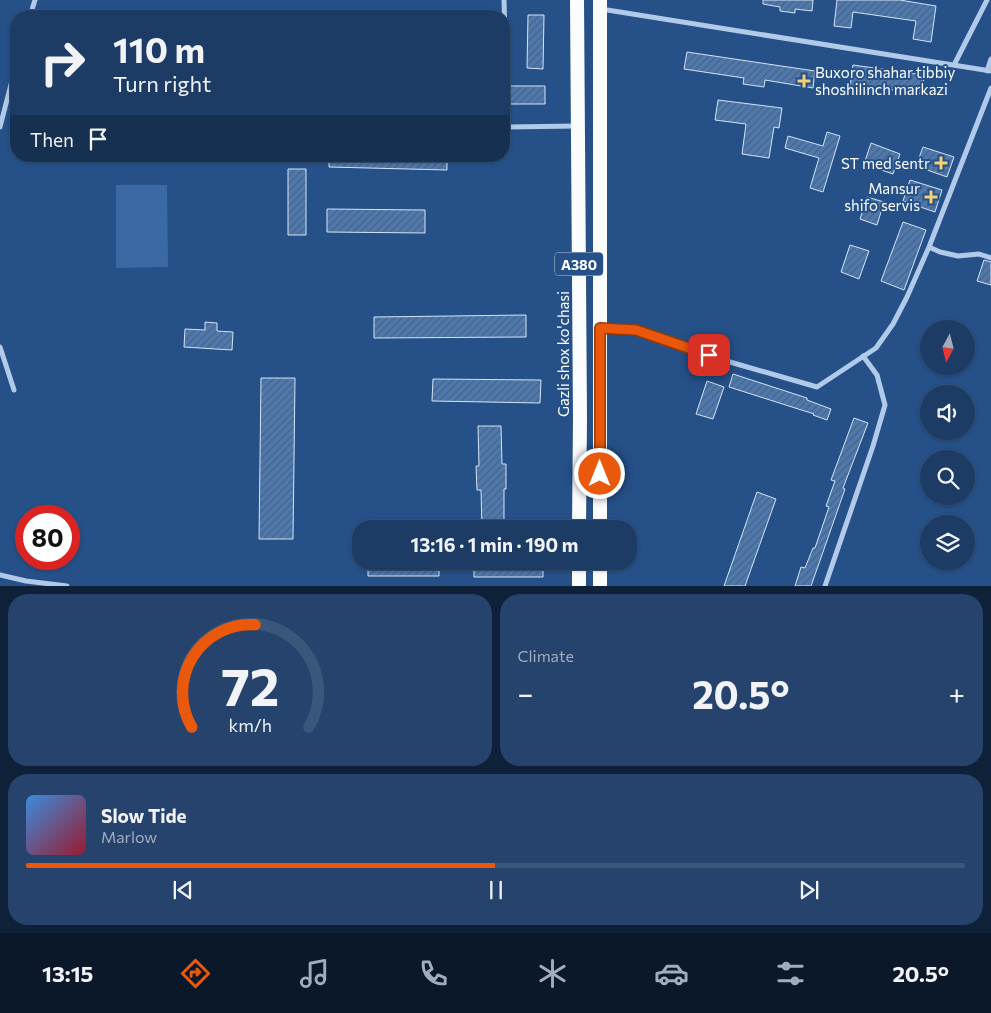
<!DOCTYPE html>
<meta charset="utf-8">
<style>
body{margin:0;font-family:Commissioner,sans-serif;background:#25436c;color:#f1f3f6;height:100vh;display:flex;flex-direction:column;font-size:19px;white-space:nowrap}
*{box-sizing:border-box;margin:0}
p{font-size:16px;color:#a0adbf}
.icon{flex:none;width:28px;height:28px;fill:none;stroke:currentColor;stroke-width:2;stroke-linecap:round;stroke-linejoin:round}
.map{position:relative;height:586px;overflow:hidden}
.sheet{display:flex;flex-direction:column;gap:8px;padding:8px;background:#0f2138;flex:1}
.sheet>*{flex:none}
.hud{position:absolute;left:10px;top:10px;width:500px;height:152px;border-radius:20px;box-shadow:0 1px 4px #0004,0 0 0 1px #3a567a;background:#1c3c66;color:#f1f3f6;overflow:hidden}
.needle{width:32px;rotate:187deg}
.fabs{position:absolute;left:920px;top:320px;display:grid;gap:10px}
.fabs a{display:grid;place-items:center;width:55px;height:55px;border-radius:50%;background:#1c3c66;box-shadow:0 1px 4px #0004,0 0 0 1px #3a567a;font-size:25px}
.speed{position:absolute;left:15px;top:505px;display:flex;gap:10px;font-size:25px;font-weight:700;text-align:center}
.speed>*{display:grid;place-content:center;width:65px;height:65px;border-radius:50%;background:#1c3c66;box-shadow:0 1px 4px #0004,0 0 0 1px #3a567a;line-height:1}
.speed .limit{border:8px solid #d22;background:#fff;color:#111}
.pin{position:absolute;display:grid;place-items:center;width:42px;height:42px;color:#fff;margin:-21px;border-radius:10px;box-shadow:0 2px 8px #0006}
.me{position:absolute;width:55px;margin:-28px;rotate:0deg;stroke-linejoin:round;filter:drop-shadow(0 0 4px #0008)}
.turn{display:flex;align-items:center;gap:18px;height:105px;padding:0 20px;font-size:22px}
.turn .icon{width:65px;height:65px;stroke-width:2.5}
.turn b{display:block;font-size:35px;line-height:42px}
.then{display:flex;align-items:center;height:48px;padding:0 20px;background:#0003;gap:10px;font-size:19px}
.big{font-size:38px;font-weight:700;line-height:1.1}
.sheet .tile{flex:1;display:flex;flex-direction:column;justify-content:center;gap:8px;min-width:0;padding:0 18px;border-radius:20px;background:#25436c}
.sheet .dial{align-items:center;gap:0}
.dial svg{height:130px;overflow:visible;fill:none;stroke:#3a567a;stroke-width:7;stroke-linecap:round;text-anchor:middle}
.dial text{fill:#f1f3f6;stroke:none}
.song{display:flex;align-items:center;gap:15px}
.cover{width:60px;height:60px;border-radius:8px;background:linear-gradient(135deg,hsl(210 70% 55%),hsl(350 70% 35%))}
.played{height:5px;border-radius:2px;background:linear-gradient(90deg,#ea580c 50%,#3a567a 50%)}
.keys{display:flex;justify-content:space-around;direction:ltr}
.heat{display:flex;justify-content:space-between;align-items:center;font-size:28px;direction:ltr}
.sheet .tiles{flex:1;display:grid;gap:8px;grid-template-columns:1fr 1fr}
.tile:last-child{grid-column:span 2}
.trip{position:absolute;left:352px;top:520px;width:285px;height:50px;border-radius:20px;background:#1c3c66;box-shadow:0 1px 4px #0004,0 0 0 1px #3a567a;font-weight:700;line-height:50px;text-align:center}
.dock{display:flex;height:80px;justify-content:space-around;align-items:center;background:#0b1829;color:#a0adbf}
.dock .icon{width:35px;height:35px}
.dock .on{color:#ea580c}
.dock b{font-size:22px;color:#f1f3f6}
.map>svg:first-child{display:block}
.pitch{fill:#3a69a4}
.building{fill:url(#building-hatch);stroke:#d5e4f7}
.lines{fill:none;stroke-linecap:round;stroke-linejoin:round}
.minor{stroke:#b1cae9;stroke-width:5}
.trunk{stroke:#fafcfe;stroke-width:14}
.route-casing{stroke:#983908;stroke-width:12}
.route{stroke:#ea580c;stroke-width:9}
.poi-dot{fill:#f3cf75;stroke:#255088;stroke-width:2}
.labels{text-anchor:middle;dominant-baseline:central;stroke-width:4;stroke-linejoin:round;paint-order:stroke}
.shield{fill:#255088;stroke:#becadb;stroke-width:1}
.shield-label{font-size:14px;font-weight:bold;fill:#fff}
.poi-label{font-size:15px;fill:#fff;stroke:#255088;text-anchor:end}
.street-label{font-size:15px;fill:#fff;stroke:#255088}
</style>
<div class="map">
<svg width="991" height="586" viewBox="0 0 991 586">
<defs>
<pattern id="building-hatch" width="6" height="6" patternUnits="userSpaceOnUse" patternTransform="scale(1.25)"><rect width="6" height="6" fill="#4d79af"/><path d="M-1 1l2-2M0 6l6-6M5 7l2-2" fill="none" stroke="#4c627e"/></pattern>
</defs>
<rect width="100%" height="100%" fill="#255088"/>
<path class="pitch" d="M 116,185 L 167,185 L 168,267 L 116,268 Z"/>
<path class="building" d="M 763,0 L 813,0 L 812,11 L 795,9 L 795,13 L 780,11 L 780,7 L 763,4 Z
M 837,0 L 900,0 L 936,6 L 931,42 L 913,39 L 916,21 L 853,12 L 851,28 L 834,26 Z
M 528,15 L 544,15 L 543,69 L 527,68 Z
M 687,52 L 815,71 L 813,88 L 765,80 L 764,87 L 743,84 L 744,78 L 684,69 Z
M 853,65 L 924,75 L 922,94 L 864,86 L 863,96 L 849,94 Z
M 504,86 L 545,86 L 545,104 L 504,104 Z
M 718,100 L 782,108 L 779,128 L 774,127 L 769,158 L 742,154 L 746,124 L 715,120 Z
M 827,132 L 840,136 L 823,192 L 810,188 L 819,158 L 785,148 L 788,136 L 823,146 Z
M 871,143 L 900,154 L 893,174 L 864,164 Z
M 923,147 L 954,157 L 947,177 L 916,166 Z
M 329,156 L 447,156 L 447,170 L 329,167 Z
M 288,169 L 306,169 L 306,235 L 288,235 Z
M 910,180 L 942,190 L 935,212 L 903,201 Z
M 867,197 L 884,202 L 877,225 L 860,219 Z
M 327,209 L 425,210 L 425,233 L 327,232 Z
M 903,222 L 926,230 L 904,290 L 881,281 Z
M 850,245 L 869,251 L 859,279 L 841,272 Z
M 984,260 L 991,262 L 991,285 L 977,281 Z
M 526,315 L 526,337 L 374,338 L 374,317 Z
M 205,322 L 217,323 L 217,331 L 233,332 L 232,350 L 184,347 L 185,329 L 205,330 Z
M 733,374 L 807,398 L 807,400 L 831,409 L 827,420 L 813,415 L 814,414 L 729,387 Z
M 261,378 L 295,378 L 293,539 L 259,539 Z
M 433,379 L 541,380 L 540,403 L 432,401 Z
M 707,381 L 724,387 L 713,419 L 696,414 Z
M 854,418 L 868,423 L 843,488 L 845,489 L 823,552 L 811,586 L 795,586 L 801,567 L 805,568 L 813,548 L 815,548 L 829,507 L 826,506 L 835,481 L 831,480 Z
M 478,426 L 501,426 L 502,464 L 506,464 L 506,489 L 504,489 L 504,529 L 482,529 L 481,490 L 477,490 L 476,466 L 479,466 Z
M 757,492 L 776,499 L 745,586 L 724,586 Z
M 368,561 L 439,561 L 439,576 L 368,576 Z
M 474,561 L 543,561 L 543,577 L 474,577 Z"/>
<g class="lines">
<path class="minor" d="M 504,0 L 506,69
M 601,9 L 991,71
M 30,16 L 35,0
M 954,65 L 987,0
M 987,71 L 991,59
M 0,127 L 16,65
M 504,127 L 576,126
M 929,247 L 940,252 L 958,256 L 979,254 L 991,258
M 602,329 L 636,331 L 723,360 L 817,387 L 876,348 L 893,324 L 907,297 L 929,247 L 991,88
M 0,347 L 14,390
M 0,575 L 26,581 L 67,586
M 825,586 L 873,446 L 885,405 L 877,375 L 863,356"/>
<path class="trunk" d="M 577,0 L 580,418 L 579,529
M 600,0 L 600,529
M 579,586 L 579,561
M 600,586 L 600,561"/>
</g>
<g class="lines">
<g class="route-casing">
<path id="route" d="M 600,474 L 600,328 L 636,330 L 709,355"/>
</g>
<use href="#route" class="route"/>
</g>
<g class="poi-dot">
<path d="M801.5 73.5h5v5h5v5h-5v5h-5v-5h-5v-5h5z"/>
<path d="M938.5 155.5h5v5h5v5h-5v5h-5v-5h-5v-5h5z"/>
<path d="M928.5 189.5h5v5h5v5h-5v5h-5v-5h-5v-5h5z"/>
</g>
<g class="labels">
<rect class="shield" x="555" y="252.5" width="48" height="23" rx="4"/>
<g class="shield-label">
<text x="579" y="264">A380</text>
</g>
<g class="poi-label">
<text x="815" y="72" text-anchor="start">Buxoro shahar tibbiy<tspan x="815" dy="17">shoshilinch markazi</tspan></text>
<text x="930" y="163">ST med sentr</text>
<text x="920" y="188">Mansur<tspan x="920" dy="17">shifo servis</tspan></text>
</g>
<g class="street-label">
<text transform="translate(563 354) rotate(-90)">Gazli shox ko'chasi</text>
</g>
</g>
</svg>
<div class="fabs">
<a><svg class="needle" viewBox="-14 -14 28 28"><path d="M0-13l5 13h-10z" fill="#e53935"/><path d="M0 13l5-13h-10z" fill="#a0adbf"/></svg></a>
<a><svg class="icon" aria-label="sound" viewBox="0 0 24 24"><path d="M4 9h4l5-4v14l-5-4H4zM17 9q2 3 0 6"/></svg></a>
<a><svg class="icon" aria-label="search" viewBox="0 0 24 24"><circle cx="10" cy="10" r="6"/><path d="M15 15l6 6"/></svg></a>
<a><svg class="icon" aria-label="layers" viewBox="0 0 24 24"><path d="M12 4l9 5-9 5-9-5zM3 14l9 5 9-5"/></svg></a>
</div>
<div class="speed"><div class="limit">80</div></div>
<div class="pin" style="left:709px;top:355px;background:#d93025"><svg class="icon" aria-label="arrive" viewBox="0 0 24 24"><path d="M6 21V4h12l-3 4 3 4H6"/></svg></div>
<svg class="me" style="left:600px;top:474px" viewBox="-20 -20 40 40"><circle r="17" fill="#ea580c" stroke="#fff" stroke-width="3"/><path d="M0-11L8 9 0 5-8 9z" fill="#fff"/></svg>
<div class="trip">13:16 · 1 min · 190 m</div>
<div class="hud">
<div class="turn"><svg class="icon" aria-label="right" viewBox="0 0 24 24"><path d="M7 20v-9h11M14 6l5 5-5 5"/></svg><div><b>110 m</b>Turn right</div></div>
<div class="then">Then<svg class="icon" aria-label="arrive" viewBox="0 0 24 24"><path d="M6 21V4h12l-3 4 3 4H6"/></svg></div>
</div>
</div>
<section class="sheet">
<div class="tiles">
<div class="tile dial"><svg viewBox="0 0 100 80">
<path d="M14 69A42 42 0 1 1 86 69"/>
<path d="M14 69A42 42 0 0 1 53 6" stroke="#ea580c"/>
<text x="50" y="56" font-size="32" font-weight="700">72</text>
<text x="50" y="72" font-size="11">km/h</text>
</svg></div>
<div class="tile"><p>Climate</p>
<div class="heat"><a>−</a><b class="big">20.5°</b><a>+</a></div>
</div>
<div class="tile">
<div class="song"><i class="cover"></i><div><b>Slow Tide</b><p>Marlow</p></div></div>
<div class="played"></div>
<div class="keys"><svg class="icon" aria-label="previous" viewBox="0 0 24 24"><path d="M18 5L8 12l10 7zM5 5v14"/></svg><svg class="icon" aria-label="pause" viewBox="0 0 24 24"><path d="M8 5v14M16 5v14"/></svg><svg class="icon" aria-label="next" viewBox="0 0 24 24"><path d="M6 5l10 7-10 7zM19 5v14"/></svg></div>
</div>
</div>
</section>
<nav class="dock">
<b>13:15</b>
<svg class="icon on" aria-label="directions" viewBox="0 0 24 24"><path d="M12 3l9 9-9 9-9-9zM9 14v-3h6M13 9l2 2-2 2"/></svg>
<svg class="icon" aria-label="music" viewBox="0 0 24 24"><path d="M9 18V5l10-2v13"/><circle cx="6" cy="18" r="3"/><circle cx="16" cy="16" r="3"/></svg>
<svg class="icon" aria-label="phone" viewBox="0 0 24 24"><path d="M5 4h4l2 5-3 2q2 4 5 5l2-3 5 2v4C11 20 4 13 5 4z"/></svg>
<svg class="icon" aria-label="climate" viewBox="0 0 24 24"><path d="M12 3v18M4 7l16 10M4 17L20 7"/></svg>
<svg class="icon" aria-label="car" viewBox="0 0 24 24"><path d="M5 17H2v-5l4-1 3-4h7l3 4 3 1v5h-3M9 17h6M6 11h13"/><circle cx="7" cy="17" r="2"/><circle cx="17" cy="17" r="2"/></svg>
<svg class="icon" aria-label="filters" viewBox="0 0 24 24"><path d="M4 7h16M4 17h16"/><circle cx="9" cy="7" r="2"/><circle cx="15" cy="17" r="2"/></svg>
<b>20.5°</b>
</nav>
